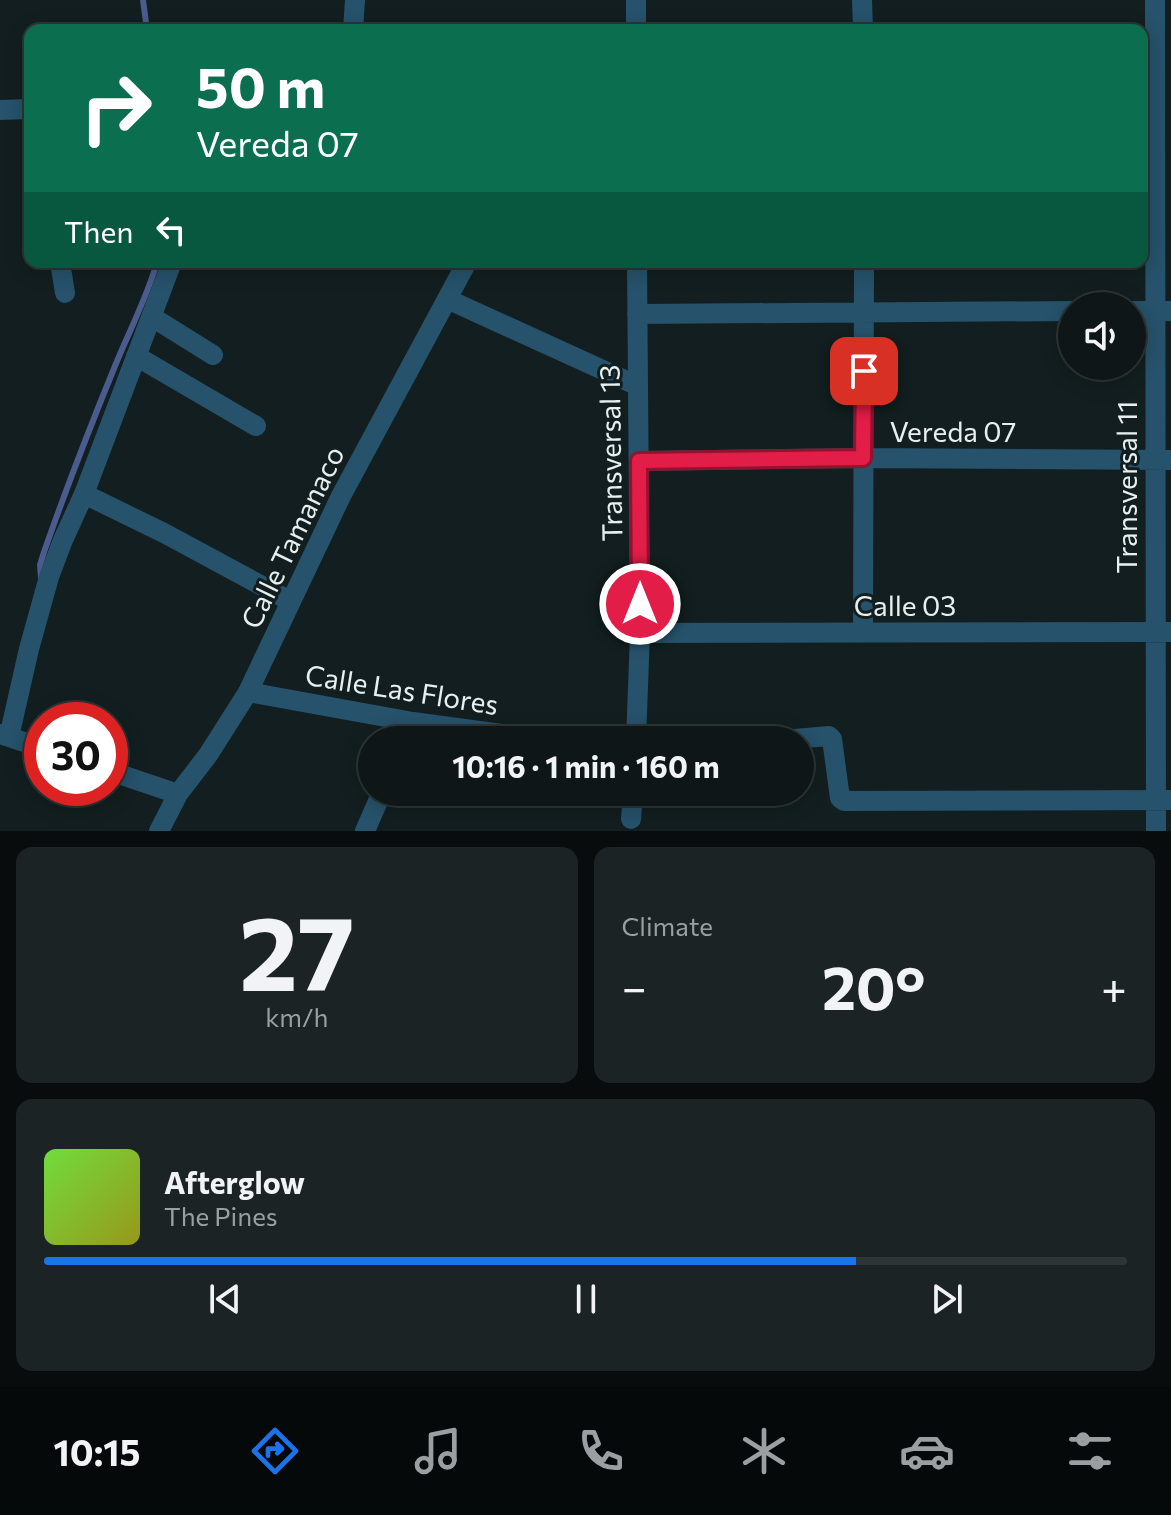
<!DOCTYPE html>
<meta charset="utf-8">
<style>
body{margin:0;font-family:Commissioner,sans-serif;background:#1c2324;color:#f1f3f6;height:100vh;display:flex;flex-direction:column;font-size:30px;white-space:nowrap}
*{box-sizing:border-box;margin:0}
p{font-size:26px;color:#9b9fa1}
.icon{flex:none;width:44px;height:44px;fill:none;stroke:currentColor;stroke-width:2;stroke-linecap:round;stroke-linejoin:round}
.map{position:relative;height:831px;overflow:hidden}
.details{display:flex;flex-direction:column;gap:16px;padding:16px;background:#080c0d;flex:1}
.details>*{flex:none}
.banner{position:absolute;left:24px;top:24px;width:1124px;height:244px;border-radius:16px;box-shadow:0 4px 20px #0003,0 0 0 2px #2e3536;background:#0b6e4f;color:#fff;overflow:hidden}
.tools{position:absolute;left:1058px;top:292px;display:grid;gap:16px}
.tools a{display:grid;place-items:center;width:88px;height:88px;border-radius:50%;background:#0e1617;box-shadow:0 4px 20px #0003,0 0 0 2px #2e3536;font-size:40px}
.speed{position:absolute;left:24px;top:702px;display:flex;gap:16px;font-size:40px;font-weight:700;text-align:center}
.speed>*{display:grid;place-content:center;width:104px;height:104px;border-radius:50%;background:#0e1617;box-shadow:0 4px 20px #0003,0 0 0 2px #2e3536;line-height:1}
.speed .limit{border:12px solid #d22;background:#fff;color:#111}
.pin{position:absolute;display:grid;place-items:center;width:68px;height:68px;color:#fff;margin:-34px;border-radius:16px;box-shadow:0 4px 12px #0006}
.me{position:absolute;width:88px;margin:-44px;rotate:0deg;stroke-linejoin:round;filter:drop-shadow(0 0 6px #0008)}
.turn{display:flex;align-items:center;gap:28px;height:168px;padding:0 40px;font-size:36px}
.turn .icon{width:104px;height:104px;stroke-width:2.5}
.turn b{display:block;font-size:56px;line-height:68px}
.then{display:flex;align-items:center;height:76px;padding:0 40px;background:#0003;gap:16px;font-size:30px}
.big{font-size:60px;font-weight:700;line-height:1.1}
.details .tile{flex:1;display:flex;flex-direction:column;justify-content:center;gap:12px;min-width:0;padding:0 28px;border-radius:16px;background:#1c2324}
.details .dial{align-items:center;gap:0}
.dial b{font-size:104px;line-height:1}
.song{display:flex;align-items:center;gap:24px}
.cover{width:96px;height:96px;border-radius:12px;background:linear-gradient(135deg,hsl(100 70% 55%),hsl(60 70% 35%))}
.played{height:8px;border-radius:4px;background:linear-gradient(90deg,#1a73e8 75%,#2e3536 75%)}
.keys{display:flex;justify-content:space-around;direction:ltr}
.heat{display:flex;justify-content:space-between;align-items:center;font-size:44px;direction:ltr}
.details .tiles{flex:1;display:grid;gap:16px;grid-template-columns:1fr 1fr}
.tile:last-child{grid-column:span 2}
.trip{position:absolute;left:358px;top:726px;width:456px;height:80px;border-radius:40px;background:#0e1617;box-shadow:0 4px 20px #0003,0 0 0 2px #2e3536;font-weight:700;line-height:80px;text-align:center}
.menu{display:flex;height:128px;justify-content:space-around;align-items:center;background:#060909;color:#9b9fa1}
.menu .icon{width:56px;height:56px}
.menu .on{color:#1a73e8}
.menu b{font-size:36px;color:#f1f3f6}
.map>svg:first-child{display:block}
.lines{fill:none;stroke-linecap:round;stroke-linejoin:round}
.stream{stroke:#4a5c8d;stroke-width:6}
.minor{stroke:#26526b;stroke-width:20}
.route-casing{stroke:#92132f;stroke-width:20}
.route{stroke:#e11d48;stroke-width:14}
.labels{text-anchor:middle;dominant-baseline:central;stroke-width:6;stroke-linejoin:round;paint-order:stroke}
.street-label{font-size:28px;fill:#e7eff0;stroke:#121e1f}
</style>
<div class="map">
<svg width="1171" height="831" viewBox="0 0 1171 831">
<rect width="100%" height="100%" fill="#121e1f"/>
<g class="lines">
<path class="stream" d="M 143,0 L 147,30
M 41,578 L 40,565 L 44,552 C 66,489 90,427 115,366 C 129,331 147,298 157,262"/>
<path class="minor" d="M 862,0 L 863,30
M 1155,0 L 1156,831
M 353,30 L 355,0
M 636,30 L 636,0
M 0,110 L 30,109
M 60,262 L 65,293
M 447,299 L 638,386
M 1132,311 L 1171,311
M 637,314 L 1072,311
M 152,317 L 213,355
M 136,356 L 256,426
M 639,461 L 863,458 L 1171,460
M 84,494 L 164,533 L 290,601
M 640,633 L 1171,632
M 863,633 L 864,262
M 248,692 L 413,722 L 547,740
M 0,734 L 42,748
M 9,737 L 29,649 L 49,577 L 63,540 L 84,494 L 172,262
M 636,740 L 640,633 L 637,262
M 783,740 L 829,736 L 832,739 L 840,798 L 844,801 L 1171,800
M 110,771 L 178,794
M 631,819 L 633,792
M 159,831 L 178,794 L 208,755 L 248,692 L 341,496 L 467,262
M 365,831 L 382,792"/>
</g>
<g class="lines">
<g class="route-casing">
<path id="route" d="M 640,604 L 639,461 L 863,458 L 864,371"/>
</g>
<use href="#route" class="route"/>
</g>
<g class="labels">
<g class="street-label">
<text x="953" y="431">Vereda 07</text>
<text transform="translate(610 453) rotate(-91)">Transversal 13</text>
<text transform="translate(1126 487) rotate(-90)">Transversal 11</text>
<text transform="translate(292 537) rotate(-64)">Calle Tamanaco</text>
<text x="905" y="605">Calle 03</text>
<text transform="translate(402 689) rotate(9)">Calle Las Flores</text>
</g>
</g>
</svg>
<div class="tools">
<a><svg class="icon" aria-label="sound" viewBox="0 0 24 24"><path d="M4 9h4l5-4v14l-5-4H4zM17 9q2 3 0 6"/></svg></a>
</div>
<div class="speed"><div class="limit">30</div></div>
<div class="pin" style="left:864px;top:371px;background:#d93025"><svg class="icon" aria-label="arrive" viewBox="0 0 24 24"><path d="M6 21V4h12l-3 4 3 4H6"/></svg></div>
<svg class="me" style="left:640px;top:604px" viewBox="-20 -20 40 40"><circle r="17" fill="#e11d48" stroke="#fff" stroke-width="3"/><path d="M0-11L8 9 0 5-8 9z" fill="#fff"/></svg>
<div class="trip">10:16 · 1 min · 160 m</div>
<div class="banner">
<div class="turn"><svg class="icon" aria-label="right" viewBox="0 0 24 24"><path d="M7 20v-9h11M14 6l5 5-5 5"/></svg><div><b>50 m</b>Vereda 07</div></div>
<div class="then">Then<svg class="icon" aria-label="left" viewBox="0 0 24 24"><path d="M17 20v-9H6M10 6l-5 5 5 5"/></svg></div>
</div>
</div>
<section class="details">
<div class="tiles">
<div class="tile dial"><b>27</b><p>km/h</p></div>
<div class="tile"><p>Climate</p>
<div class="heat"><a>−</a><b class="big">20°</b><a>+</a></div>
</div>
<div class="tile">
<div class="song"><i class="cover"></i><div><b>Afterglow</b><p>The Pines</p></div></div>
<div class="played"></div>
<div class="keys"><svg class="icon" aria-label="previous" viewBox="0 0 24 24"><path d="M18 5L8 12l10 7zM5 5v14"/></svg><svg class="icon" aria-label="pause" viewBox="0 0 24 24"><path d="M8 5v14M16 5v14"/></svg><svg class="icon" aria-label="next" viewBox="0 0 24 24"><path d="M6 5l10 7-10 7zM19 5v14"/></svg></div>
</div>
</div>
</section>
<nav class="menu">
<b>10:15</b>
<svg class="icon on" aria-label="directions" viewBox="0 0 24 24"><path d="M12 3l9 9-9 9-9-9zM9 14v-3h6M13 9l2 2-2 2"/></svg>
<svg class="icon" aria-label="music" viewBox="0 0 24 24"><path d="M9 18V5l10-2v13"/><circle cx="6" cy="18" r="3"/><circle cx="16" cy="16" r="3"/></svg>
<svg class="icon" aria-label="phone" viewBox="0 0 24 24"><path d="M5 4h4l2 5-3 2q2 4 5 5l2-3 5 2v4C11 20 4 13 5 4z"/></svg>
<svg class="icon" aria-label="climate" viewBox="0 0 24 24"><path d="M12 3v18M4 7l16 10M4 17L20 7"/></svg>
<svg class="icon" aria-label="car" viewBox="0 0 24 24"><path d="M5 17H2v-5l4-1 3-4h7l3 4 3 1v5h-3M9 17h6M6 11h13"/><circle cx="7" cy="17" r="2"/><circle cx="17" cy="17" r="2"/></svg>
<svg class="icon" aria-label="filters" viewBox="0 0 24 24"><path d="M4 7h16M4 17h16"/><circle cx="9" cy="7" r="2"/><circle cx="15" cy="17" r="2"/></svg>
</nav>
